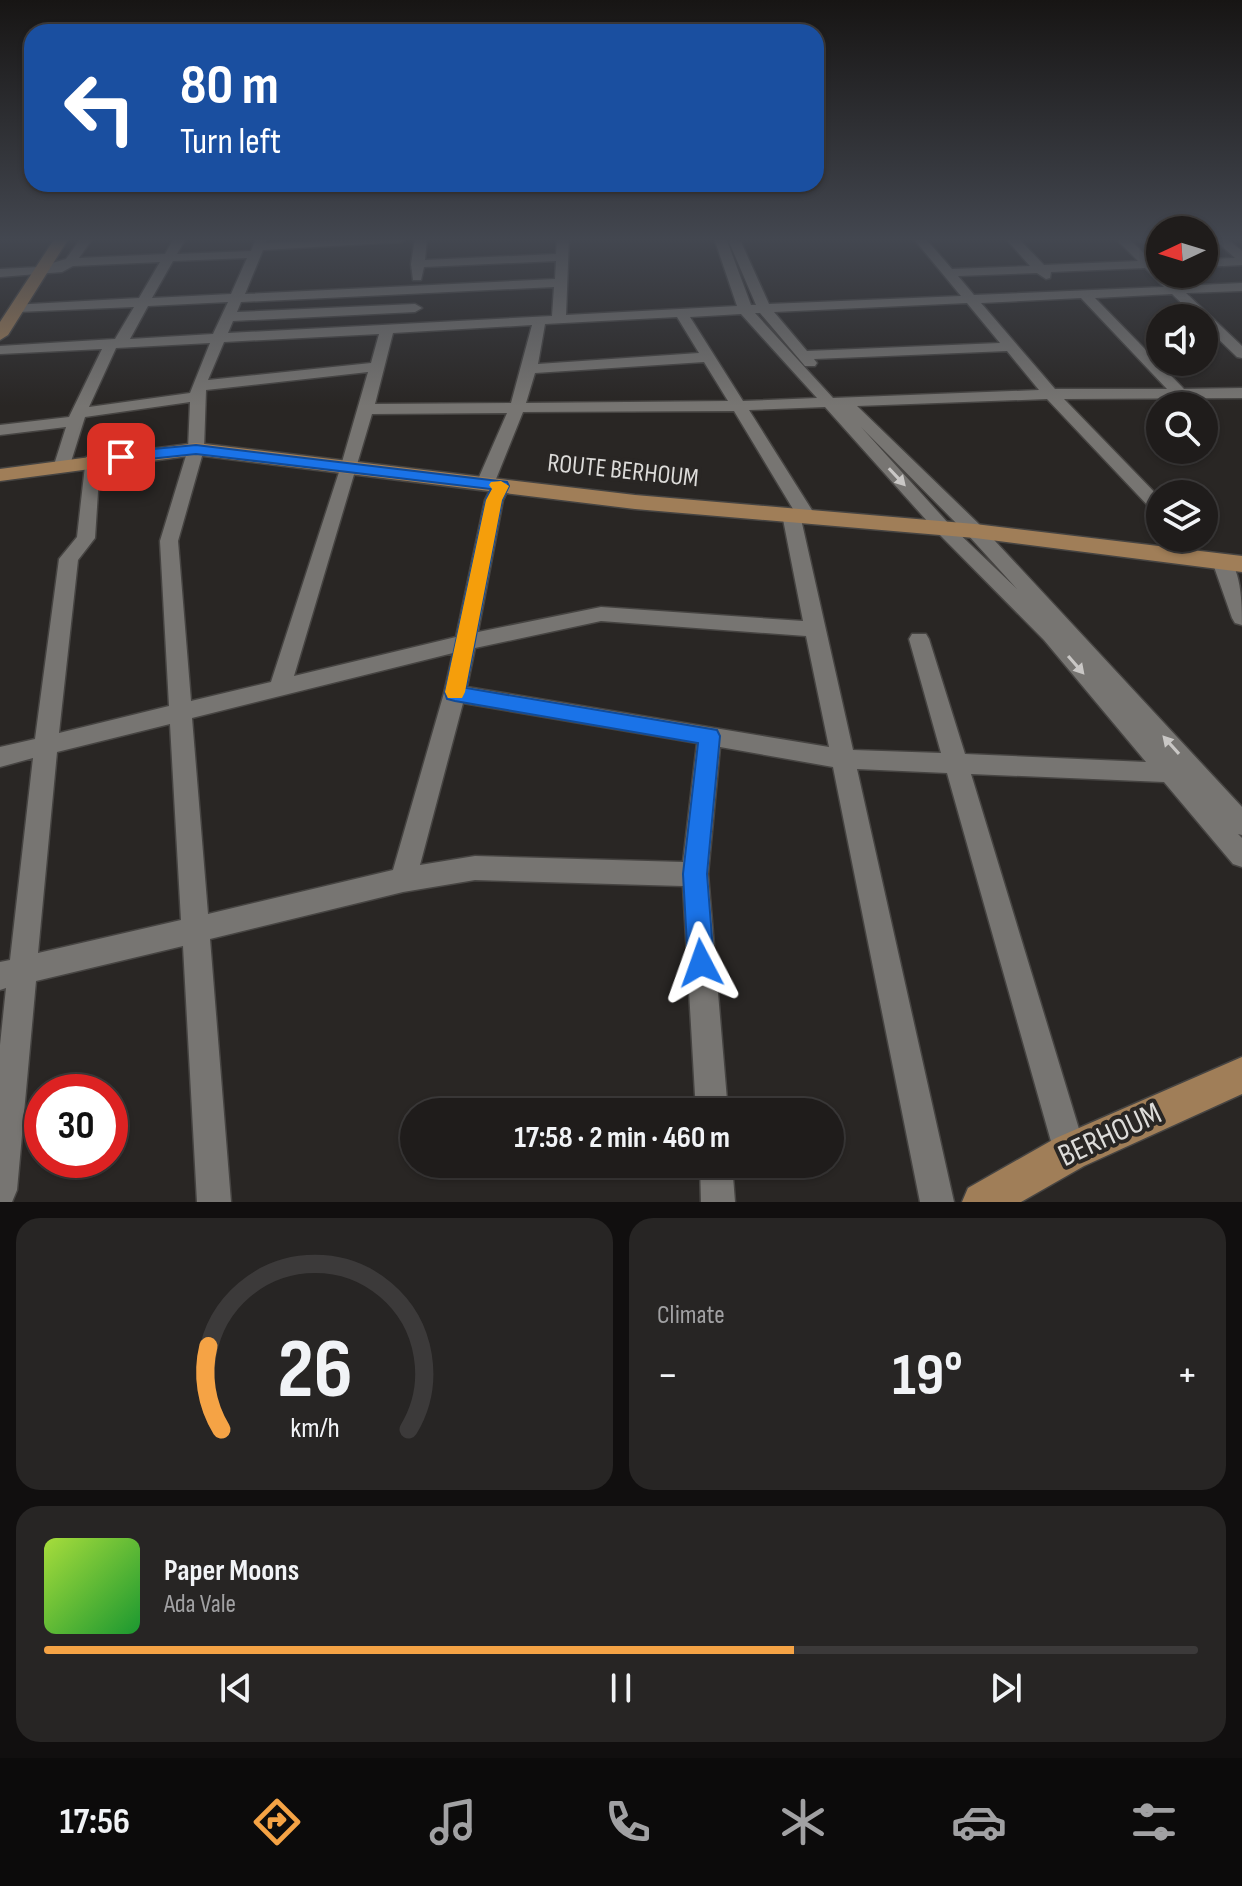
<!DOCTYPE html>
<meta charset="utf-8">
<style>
body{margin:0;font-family:"Sofia Sans Condensed",sans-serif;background:#272524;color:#f1f3f6;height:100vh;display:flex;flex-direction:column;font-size:30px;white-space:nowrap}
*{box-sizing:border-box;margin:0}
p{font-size:26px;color:#a1a1a3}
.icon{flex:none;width:44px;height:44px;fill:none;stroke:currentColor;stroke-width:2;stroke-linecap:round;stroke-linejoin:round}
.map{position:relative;height:1202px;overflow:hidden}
.side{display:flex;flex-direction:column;gap:16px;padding:16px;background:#110f0f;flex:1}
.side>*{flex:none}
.banner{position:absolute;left:24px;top:24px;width:800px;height:168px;border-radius:24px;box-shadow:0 2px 6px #0004,0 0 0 2px #3c3a3a;background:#1a4fa0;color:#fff;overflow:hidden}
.needle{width:52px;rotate:266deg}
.fabs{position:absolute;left:1146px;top:216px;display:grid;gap:16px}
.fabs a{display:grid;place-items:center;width:72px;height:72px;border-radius:50%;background:#1f1c1b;box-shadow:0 2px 6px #0004,0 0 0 2px #3c3a3a;font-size:40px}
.speed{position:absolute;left:24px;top:1074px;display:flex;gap:16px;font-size:40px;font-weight:700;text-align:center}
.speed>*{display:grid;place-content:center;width:104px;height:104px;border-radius:50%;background:#1f1c1b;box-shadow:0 2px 6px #0004,0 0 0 2px #3c3a3a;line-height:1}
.speed .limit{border:12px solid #d22;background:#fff;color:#111}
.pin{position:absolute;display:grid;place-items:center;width:68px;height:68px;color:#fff;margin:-34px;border-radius:16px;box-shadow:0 4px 12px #0006}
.me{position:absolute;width:88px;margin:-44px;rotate:356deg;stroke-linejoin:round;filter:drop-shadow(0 0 6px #0008)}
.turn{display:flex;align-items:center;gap:28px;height:168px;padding:0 24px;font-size:36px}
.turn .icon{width:104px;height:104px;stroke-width:2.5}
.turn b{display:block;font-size:56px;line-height:68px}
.big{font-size:60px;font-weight:700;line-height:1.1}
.side .card{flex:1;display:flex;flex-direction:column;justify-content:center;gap:12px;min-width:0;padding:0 28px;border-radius:24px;background:#272524}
.side .dial{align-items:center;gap:0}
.dial svg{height:208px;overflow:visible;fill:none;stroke:#3c3a3a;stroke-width:7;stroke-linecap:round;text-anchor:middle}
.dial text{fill:#f1f3f6;stroke:none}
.song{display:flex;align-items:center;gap:24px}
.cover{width:96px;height:96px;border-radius:12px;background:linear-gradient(135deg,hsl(80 70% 55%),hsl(130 70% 35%))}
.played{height:8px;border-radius:4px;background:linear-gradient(90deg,#f5a345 65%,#3c3a3a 65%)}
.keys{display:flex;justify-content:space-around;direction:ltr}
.heat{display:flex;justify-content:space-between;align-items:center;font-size:44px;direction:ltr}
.side .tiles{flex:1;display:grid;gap:16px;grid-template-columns:1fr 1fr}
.card:last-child{grid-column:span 2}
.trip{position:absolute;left:400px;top:1098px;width:444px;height:80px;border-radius:40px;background:#1f1c1b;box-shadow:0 2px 6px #0004,0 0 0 2px #3c3a3a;font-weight:700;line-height:80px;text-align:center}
.tabs{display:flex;height:128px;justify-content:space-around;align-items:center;background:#0c0b0b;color:#a1a1a3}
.tabs .icon{width:56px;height:56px}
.tabs .on{color:#f5a345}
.tabs b{font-size:36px;color:#f1f3f6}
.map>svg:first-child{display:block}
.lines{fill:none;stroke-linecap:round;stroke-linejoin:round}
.minor-casing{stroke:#464442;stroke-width:3}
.major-casing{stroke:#464442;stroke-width:3}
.minor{fill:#777572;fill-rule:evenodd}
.major{fill:#a07e58;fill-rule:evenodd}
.oneway{fill:#c9c7c5}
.route{fill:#1a73e8;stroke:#114b97;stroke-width:2}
.slow{fill:#f59e0b}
.labels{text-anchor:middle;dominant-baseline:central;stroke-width:8;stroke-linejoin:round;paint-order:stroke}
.street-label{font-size:26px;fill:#dddcda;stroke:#292624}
.near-street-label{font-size:32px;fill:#dddcda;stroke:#292624}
</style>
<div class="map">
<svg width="1242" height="1202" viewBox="0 0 1242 1202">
<rect width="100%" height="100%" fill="#292624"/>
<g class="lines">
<g class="minor-casing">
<path id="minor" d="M 81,238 L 93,238 L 79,258 L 165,254 L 174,238 L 186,238 L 177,254 L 251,251 L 256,238 L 268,238 L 266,243 L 408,238 L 402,242 L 263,250 L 245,294 L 555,279 L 556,261 L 424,267 L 421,280 L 413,280 L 411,264 L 415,238 L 427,238 L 425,260 L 556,254 L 557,238 L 569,238 L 566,315 L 737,306 L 714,238 L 726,238 L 751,305 L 756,305 L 729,242 L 731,239 L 741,242 L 769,304 L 961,296 L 913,238 L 925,238 L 952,269 L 1030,266 L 1005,238 L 1018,238 L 1044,265 L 1138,261 L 1115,238 L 1128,238 L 1152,261 L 1160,260 L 1160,274 L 1166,274 L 1178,286 L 1242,283 L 1242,291 L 1186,293 L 1242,346 L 1242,358 L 1237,357 L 1204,325 L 1204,318 L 1197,318 L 1172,294 L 1095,298 L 1184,389 L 1242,388 L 1242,398 L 1064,399 L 1160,498 L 1160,514 L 1154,512 L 1047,399 L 857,406 L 982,527 L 1242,807 L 1242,835 L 1238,834 L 1242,838 L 1242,867 L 1233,864 L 1164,782 L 971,774 L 1086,1152 L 1081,1163 L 1070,1168 L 1059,1163 L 1054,1152 L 947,773 L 857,769 L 954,1202 L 920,1202 L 833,767 L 720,747 L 708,874 L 728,1112 L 696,1112 L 683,886 L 475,880 L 403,892 L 210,939 L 231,1202 L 197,1202 L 183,946 L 36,981 L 17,1190 L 12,1202 L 0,1202 L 0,1045 L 6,988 L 0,990 L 0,962 L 10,960 L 33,758 L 0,767 L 0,747 L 35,739 L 59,559 L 77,537 L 86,457 L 98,457 L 100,461 L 95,538 L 78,560 L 59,733 L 169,706 L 160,541 L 188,449 L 190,402 L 85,417 L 70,465 L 62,470 L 54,465 L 66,427 L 0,435 L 0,425 L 69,417 L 102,349 L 0,354 L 0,346 L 115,339 L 134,307 L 17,312 L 12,311 L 12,305 L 139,298 L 160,262 L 73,266 L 62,272 L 0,277 L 0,269 L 39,267 L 66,259 ZM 247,258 L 231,294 L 152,298 L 173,261 ZM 1145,268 L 1164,287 L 974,295 L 958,276 L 1037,273 L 1046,279 L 1050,278 L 1051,272 ZM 554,287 L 552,316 L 228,333 L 233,321 L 415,312 L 422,308 L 415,304 L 237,312 L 241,302 ZM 1081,298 L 1167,389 L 1055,389 L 981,303 ZM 228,302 L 213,334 L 130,339 L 148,306 ZM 967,303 L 1000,343 L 807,351 L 774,312 ZM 755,313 L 760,313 L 805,366 L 815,366 L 817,363 L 814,359 L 1007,351 L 1039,390 L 833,398 ZM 741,314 L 817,398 L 743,401 L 690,317 ZM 677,317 L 699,353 L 538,364 L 545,324 ZM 532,325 L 511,403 L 375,404 L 393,333 ZM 379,334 L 371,363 L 208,380 L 224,342 ZM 210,343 L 190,393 L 89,407 L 116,348 ZM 704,362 L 728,401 L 526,403 L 535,373 ZM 368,372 L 340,469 L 271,682 L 191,701 L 178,541 L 204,449 L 206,390 ZM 825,407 L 937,532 L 1044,640 L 1146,762 L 965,754 L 929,639 L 926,634 L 912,634 L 909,639 L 941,753 L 853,750 L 801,519 L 812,519 L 815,515 L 749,410 ZM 734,411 L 793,509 L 785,510 L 782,514 L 803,621 L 601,607 L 478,632 L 503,500 L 510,486 L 501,481 L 494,484 L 523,412 ZM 507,413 L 476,484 L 485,489 L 492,486 L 485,500 L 456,637 L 294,676 L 372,414 ZM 861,427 L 968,535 L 1017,589 L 949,524 ZM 601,621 L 806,636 L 829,747 L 467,687 L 475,648 ZM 453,653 L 444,693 L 393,870 L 208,914 L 192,718 ZM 463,703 L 697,743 L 683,862 L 475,856 L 420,865 ZM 170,724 L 181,920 L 38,953 L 57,752 Z
M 1213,238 L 1226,238 L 1242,251 L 1242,265 L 1204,267 L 1204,259 L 1235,258 Z
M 1174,538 L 1192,538 L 1200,557 L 1197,561 L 1183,561 Z
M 1222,555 C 1242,561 1242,607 1242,625 L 1235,623 L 1232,618 L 1212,561 Z
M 700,1164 L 732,1164 L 735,1202 L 701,1202 Z"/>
</g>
<g class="major-casing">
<path id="major" d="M 55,238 L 69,238 L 8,335 L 0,340 L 0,322 Z
M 196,443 L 635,495 L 975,524 L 1242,556 L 1242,572 L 975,538 L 635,509 L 196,455 L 0,481 L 0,469 Z
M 1242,1057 L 1242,1094 L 1084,1166 L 1021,1202 L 962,1202 L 968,1188 L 1056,1138 Z"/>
</g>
<use href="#minor" class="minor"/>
<use href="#major" class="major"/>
</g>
<defs><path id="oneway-solid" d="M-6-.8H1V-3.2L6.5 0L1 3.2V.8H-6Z" transform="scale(2)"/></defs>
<g class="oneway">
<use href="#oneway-solid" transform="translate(897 477) rotate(47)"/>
<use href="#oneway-solid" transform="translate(1076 665) rotate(49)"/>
<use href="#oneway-solid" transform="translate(1171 745) rotate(-132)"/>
</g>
<linearGradient id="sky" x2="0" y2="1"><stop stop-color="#171514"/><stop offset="0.59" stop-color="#434750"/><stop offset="1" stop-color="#434750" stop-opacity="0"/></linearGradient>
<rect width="1242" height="406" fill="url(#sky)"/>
<path class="route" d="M 196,445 L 507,482 L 509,486 L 502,500 L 466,688 L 717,730 L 720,736 L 707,874 L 714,963 L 710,972 L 701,976 L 692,972 L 688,963 L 683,874 L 698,743 L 455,701 L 447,699 L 445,693 L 486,500 L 491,489 L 196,454 L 121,462 L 113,457 L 121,452 Z"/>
<path class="slow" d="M 501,481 L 509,486 L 502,500 L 465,692 L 462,698 L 448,698 L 445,692 L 486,500 L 492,489 L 489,485 L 491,482 Z"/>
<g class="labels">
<g class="street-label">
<text transform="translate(623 471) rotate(6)">ROUTE BERHOUM</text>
</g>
<g class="near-street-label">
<text transform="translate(1110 1135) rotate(-25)">BERHOUM</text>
</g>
</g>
</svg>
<div class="fabs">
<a><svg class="needle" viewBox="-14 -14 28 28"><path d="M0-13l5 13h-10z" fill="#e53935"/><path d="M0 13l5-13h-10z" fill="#a1a1a3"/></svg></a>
<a><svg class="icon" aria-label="sound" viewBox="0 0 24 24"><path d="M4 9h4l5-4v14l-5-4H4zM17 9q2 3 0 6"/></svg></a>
<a><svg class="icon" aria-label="search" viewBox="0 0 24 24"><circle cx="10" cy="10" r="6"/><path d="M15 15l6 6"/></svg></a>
<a><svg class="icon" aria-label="layers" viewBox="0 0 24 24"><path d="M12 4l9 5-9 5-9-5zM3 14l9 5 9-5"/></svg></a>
</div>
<div class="speed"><div class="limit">30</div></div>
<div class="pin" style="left:121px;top:457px;background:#d93025"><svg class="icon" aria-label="arrive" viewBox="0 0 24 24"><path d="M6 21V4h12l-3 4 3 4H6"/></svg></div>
<svg class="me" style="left:701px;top:963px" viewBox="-20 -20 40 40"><path d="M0-17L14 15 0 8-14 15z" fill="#1a73e8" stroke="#fff" stroke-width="4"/></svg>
<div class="trip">17:58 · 2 min · 460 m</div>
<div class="banner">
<div class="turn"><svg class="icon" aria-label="left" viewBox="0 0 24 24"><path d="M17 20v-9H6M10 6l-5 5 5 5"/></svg><div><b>80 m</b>Turn left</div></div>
</div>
</div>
<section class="side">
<div class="tiles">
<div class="card dial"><svg viewBox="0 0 100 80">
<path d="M14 69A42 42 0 1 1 86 69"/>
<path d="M14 69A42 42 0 0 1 9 37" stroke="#f5a345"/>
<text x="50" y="56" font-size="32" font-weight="700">26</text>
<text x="50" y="72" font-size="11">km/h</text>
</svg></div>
<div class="card"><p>Climate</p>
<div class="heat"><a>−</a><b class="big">19°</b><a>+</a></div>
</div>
<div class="card">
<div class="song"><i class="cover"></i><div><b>Paper Moons</b><p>Ada Vale</p></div></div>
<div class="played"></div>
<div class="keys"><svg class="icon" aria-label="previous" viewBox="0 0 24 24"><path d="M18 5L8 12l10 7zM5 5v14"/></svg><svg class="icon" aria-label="pause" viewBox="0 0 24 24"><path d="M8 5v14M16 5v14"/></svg><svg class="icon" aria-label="next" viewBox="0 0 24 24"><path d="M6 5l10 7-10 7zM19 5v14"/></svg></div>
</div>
</div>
</section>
<nav class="tabs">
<b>17:56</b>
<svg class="icon on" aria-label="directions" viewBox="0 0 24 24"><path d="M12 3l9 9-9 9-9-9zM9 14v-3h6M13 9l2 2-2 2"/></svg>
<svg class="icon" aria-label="music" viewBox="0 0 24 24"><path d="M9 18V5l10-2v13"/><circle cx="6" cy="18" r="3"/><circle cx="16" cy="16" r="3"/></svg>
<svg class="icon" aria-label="phone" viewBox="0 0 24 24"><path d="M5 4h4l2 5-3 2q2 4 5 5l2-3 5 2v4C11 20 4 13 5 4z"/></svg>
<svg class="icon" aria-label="climate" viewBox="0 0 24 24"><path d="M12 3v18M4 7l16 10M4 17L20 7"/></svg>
<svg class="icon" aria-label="car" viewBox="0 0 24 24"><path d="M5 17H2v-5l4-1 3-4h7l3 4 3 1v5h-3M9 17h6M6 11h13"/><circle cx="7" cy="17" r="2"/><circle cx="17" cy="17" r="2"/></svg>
<svg class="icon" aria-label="filters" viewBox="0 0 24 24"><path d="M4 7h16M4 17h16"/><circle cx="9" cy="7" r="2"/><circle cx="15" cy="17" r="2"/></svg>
</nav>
